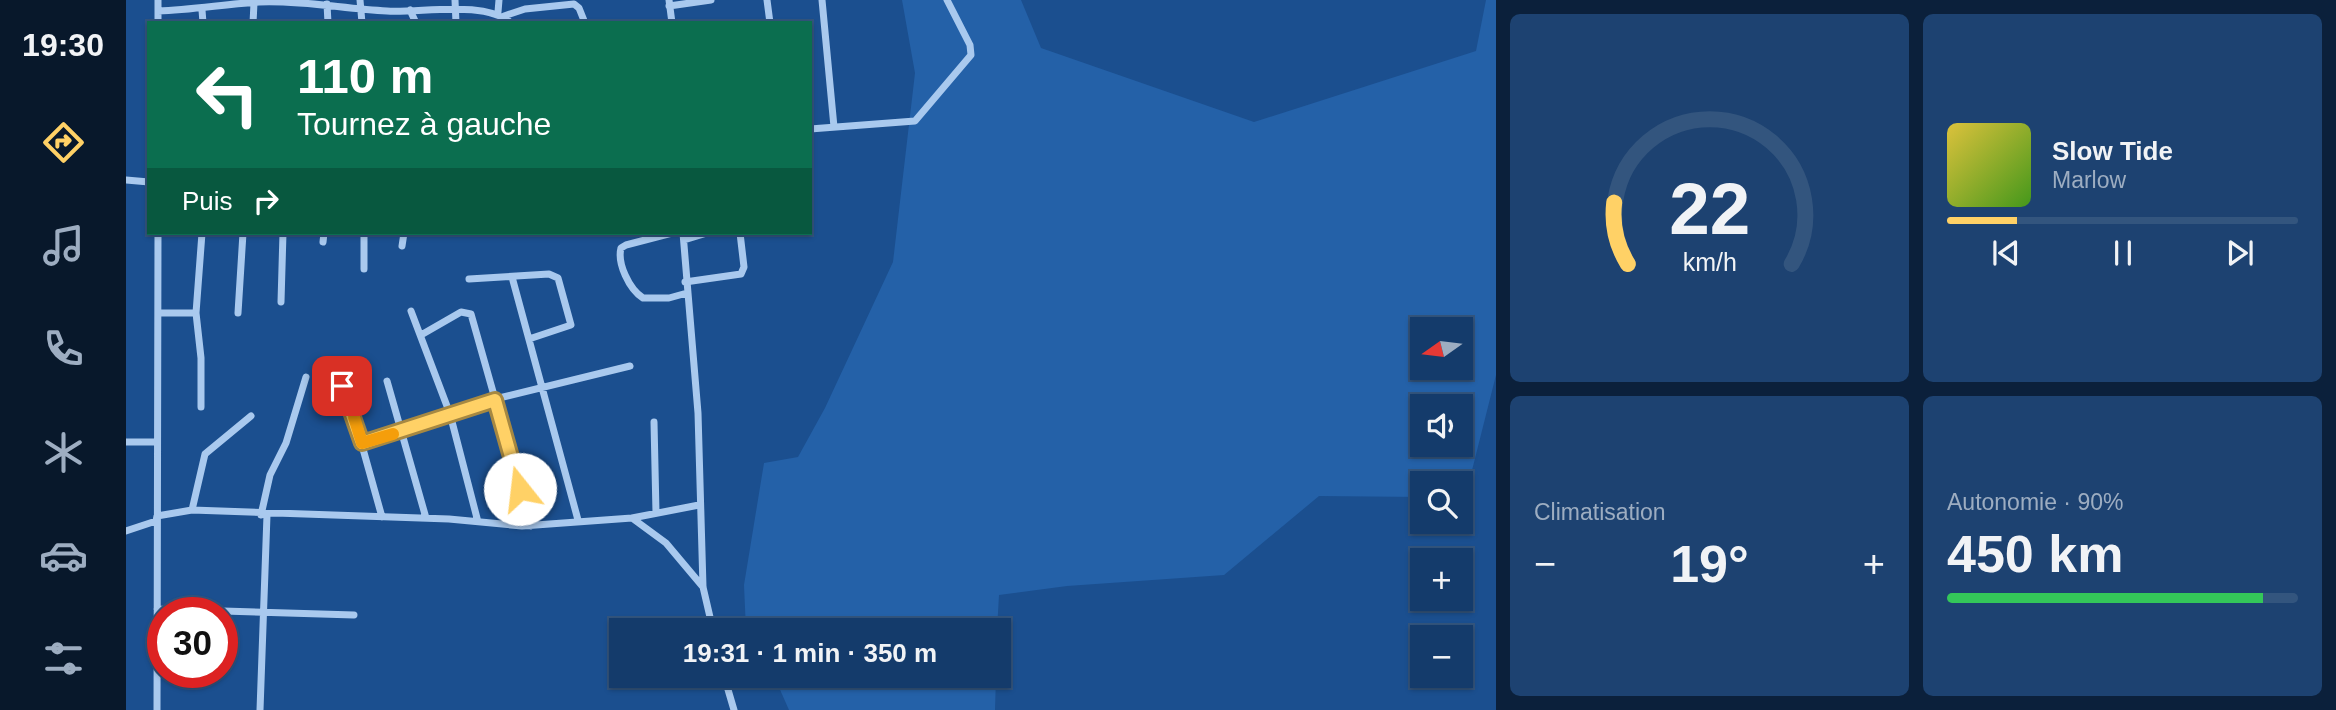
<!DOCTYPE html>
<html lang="fr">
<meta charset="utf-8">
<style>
body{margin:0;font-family:Arial,sans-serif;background:#1d4271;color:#f1f3f6;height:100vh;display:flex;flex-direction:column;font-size:26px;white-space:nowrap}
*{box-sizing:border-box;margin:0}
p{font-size:23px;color:#9dadc1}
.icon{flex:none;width:38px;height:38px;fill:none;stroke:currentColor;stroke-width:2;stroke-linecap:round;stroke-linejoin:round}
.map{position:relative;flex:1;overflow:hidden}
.panel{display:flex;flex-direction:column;gap:14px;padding:14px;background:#0b203b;width:840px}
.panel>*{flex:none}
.top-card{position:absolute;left:21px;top:21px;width:665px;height:214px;border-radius:0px;box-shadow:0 2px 5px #0004,0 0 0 2px #33557e;background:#0b6e4f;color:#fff;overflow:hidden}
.needle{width:46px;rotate:256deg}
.fabs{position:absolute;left:1284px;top:317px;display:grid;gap:14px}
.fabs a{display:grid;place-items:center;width:63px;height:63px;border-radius:0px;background:#143b6b;box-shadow:0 2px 5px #0004,0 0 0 2px #33557e;font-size:35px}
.speed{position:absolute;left:21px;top:597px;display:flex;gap:14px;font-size:35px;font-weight:700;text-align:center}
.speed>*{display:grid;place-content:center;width:91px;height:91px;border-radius:50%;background:#143b6b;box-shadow:0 2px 5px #0004,0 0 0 2px #33557e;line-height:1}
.speed .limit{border:10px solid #d22;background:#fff;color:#111}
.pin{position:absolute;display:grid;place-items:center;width:60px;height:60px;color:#fff;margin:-30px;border-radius:14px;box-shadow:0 4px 10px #0006}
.me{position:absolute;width:77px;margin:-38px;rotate:344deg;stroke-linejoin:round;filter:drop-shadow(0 0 5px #0008)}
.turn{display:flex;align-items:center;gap:24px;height:147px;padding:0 35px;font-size:32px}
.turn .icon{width:91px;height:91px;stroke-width:2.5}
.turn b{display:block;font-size:49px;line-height:60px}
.then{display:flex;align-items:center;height:66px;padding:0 35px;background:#0003;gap:14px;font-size:26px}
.big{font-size:52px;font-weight:800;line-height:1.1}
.panel .tile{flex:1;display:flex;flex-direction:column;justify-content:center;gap:10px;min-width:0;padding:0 24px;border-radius:10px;background:#1d4271}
.panel .dial{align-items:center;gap:0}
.dial svg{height:182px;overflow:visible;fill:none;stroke:#33557e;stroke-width:7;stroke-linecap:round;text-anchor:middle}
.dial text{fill:#f1f3f6;stroke:none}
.song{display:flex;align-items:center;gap:21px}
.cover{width:84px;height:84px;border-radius:10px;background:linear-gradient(135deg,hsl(50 70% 55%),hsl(100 70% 35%))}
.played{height:7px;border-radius:4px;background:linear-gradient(90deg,#ffd166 20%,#33557e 20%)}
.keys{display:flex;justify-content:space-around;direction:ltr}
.heat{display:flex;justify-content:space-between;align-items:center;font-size:38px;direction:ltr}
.charge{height:10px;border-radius:5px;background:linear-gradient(90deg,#34c759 90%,#33557e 0)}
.panel .tiles{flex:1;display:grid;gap:14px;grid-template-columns:repeat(2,1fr)}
.trip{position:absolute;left:483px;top:618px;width:402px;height:70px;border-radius:0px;background:#143b6b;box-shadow:0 2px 5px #0004,0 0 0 2px #33557e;font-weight:800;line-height:70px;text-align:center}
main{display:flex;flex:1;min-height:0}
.dock{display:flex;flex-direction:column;width:126px;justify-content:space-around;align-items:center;background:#08182b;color:#9dadc1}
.dock .icon{width:49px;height:49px}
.dock .on{color:#ffd166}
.dock b{font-size:32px;color:#f1f3f6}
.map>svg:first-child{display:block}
.green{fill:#2461a8;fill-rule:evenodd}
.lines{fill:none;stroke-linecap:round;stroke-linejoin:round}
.minor{stroke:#a9c9ee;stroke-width:7}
.route-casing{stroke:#a68842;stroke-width:18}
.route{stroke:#ffd166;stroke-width:12}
.slow{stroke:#f59e0b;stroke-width:12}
</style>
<main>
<nav class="dock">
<b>19:30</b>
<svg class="icon on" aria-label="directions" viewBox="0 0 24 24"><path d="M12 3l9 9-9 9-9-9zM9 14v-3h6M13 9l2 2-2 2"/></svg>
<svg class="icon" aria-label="music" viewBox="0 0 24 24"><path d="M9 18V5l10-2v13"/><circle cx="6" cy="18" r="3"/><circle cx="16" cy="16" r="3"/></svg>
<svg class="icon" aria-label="phone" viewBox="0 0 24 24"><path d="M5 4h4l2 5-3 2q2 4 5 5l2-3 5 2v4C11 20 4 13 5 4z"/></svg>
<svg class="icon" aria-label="climate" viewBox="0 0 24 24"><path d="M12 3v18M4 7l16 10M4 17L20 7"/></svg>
<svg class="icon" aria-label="car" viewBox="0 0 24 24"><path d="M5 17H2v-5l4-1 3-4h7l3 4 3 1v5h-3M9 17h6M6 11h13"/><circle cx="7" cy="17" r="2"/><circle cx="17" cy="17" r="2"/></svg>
<svg class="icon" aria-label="filters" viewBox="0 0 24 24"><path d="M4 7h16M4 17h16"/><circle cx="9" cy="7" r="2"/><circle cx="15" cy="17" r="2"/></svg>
</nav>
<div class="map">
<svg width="1370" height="710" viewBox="0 0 1370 710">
<rect width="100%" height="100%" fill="#1b4f8f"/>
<path class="green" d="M 776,0 L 895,0 L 915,48 L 1128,122 L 1350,51 L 1360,0 L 1370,0 L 1370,375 L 1339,498 L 1335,498 L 1335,483 L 1297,483 L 1297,497 L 1193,496 L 1098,575 L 941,586 L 873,595 L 871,630 L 620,630 L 618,585 L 638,463 L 672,457 L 699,408 L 767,262 L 789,73 ZM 1297,329 L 1335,329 L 1335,368 L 1297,368 ZM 1297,406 L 1335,406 L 1335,444 L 1297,444 Z
M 648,676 L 870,676 L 869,710 L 663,710 Z"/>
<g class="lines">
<path class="minor" d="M 234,0 L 236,23
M 329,0 L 330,23
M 543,0 L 546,23
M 641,0 L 644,23
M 696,0 L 708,127
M 201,4 L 202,23
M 543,6 L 585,0
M 76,10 L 77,23
M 284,10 L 290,23
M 32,11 C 66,10 99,4 133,2 C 177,0 218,9 261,11 C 297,13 358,0 385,23
M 372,12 L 373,0
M 378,16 L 399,9 L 448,4 L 453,8 L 459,23
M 32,23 L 32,0
M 127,23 L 128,3
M 684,129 L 789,121 L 845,55 L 844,45 L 821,0
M 0,180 L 23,182
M 546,233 L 500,245 L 495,248 C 491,263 503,289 517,298 L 543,298 L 561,293
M 557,233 L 572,413 L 577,587 L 587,630
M 558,240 L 581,233
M 197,242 L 198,233
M 276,246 L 278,233
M 238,269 L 238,233
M 386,277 L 452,520
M 343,279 L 423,274 L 432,278 L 445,325 L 403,339
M 559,282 L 615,274 L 618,267 L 614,233
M 155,302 L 157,233
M 285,311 L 324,414 L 352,522
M 32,313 L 70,313 L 76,233
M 70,313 L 75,358 L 75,407
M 112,313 L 117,233
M 295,335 L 335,312 L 345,314 L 405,526
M 207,372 L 225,406 L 256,517
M 261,381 L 300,518
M 528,422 L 530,513
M 0,442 L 31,442
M 236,443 L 369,399 L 504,366
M 66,510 L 79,454 L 125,416
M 135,515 L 144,475 L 160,443 L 180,377
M 506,518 L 573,505
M 0,531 L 30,521 L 31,516 L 66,510 L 323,519 L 396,526 L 506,518 L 540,543 L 577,587
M 31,609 L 228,615
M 598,676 L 608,710
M 31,710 L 32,233
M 134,710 L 141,515"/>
</g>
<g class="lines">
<g class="route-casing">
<path id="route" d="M 216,386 L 236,443 L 369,400 L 394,489"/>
</g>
<use href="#route" class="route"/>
<path class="slow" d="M 228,417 L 236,443 L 267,434"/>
</g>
</svg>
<div class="fabs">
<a><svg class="needle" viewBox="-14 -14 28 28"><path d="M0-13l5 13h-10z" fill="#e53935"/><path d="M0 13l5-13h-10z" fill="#9dadc1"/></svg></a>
<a><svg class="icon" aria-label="sound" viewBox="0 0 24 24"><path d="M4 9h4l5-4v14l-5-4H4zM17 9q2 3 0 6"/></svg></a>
<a><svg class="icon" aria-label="search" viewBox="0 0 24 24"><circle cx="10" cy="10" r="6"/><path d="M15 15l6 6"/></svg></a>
<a>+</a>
<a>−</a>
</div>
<div class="speed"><div class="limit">30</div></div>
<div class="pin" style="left:216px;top:386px;background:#d93025"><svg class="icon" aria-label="arrive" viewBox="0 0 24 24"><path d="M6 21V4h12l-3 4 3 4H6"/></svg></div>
<svg class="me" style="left:394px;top:489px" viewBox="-20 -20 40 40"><circle r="19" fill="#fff"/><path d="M0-13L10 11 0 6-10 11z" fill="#ffd166"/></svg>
<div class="trip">19:31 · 1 min · 350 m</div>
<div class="top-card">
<div class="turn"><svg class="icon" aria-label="left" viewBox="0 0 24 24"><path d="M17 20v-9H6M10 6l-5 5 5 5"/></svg><div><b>110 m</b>Tournez à gauche</div></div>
<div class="then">Puis<svg class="icon" aria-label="right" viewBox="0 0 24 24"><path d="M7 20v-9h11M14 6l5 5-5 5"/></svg></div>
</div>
</div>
<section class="panel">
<div class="tiles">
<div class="tile dial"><svg viewBox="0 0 100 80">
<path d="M14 69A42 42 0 1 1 86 69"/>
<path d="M14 69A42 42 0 0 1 8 42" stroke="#ffd166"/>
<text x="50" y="56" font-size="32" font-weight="700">22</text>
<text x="50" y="72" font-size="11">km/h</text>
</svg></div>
<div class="tile">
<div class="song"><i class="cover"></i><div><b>Slow Tide</b><p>Marlow</p></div></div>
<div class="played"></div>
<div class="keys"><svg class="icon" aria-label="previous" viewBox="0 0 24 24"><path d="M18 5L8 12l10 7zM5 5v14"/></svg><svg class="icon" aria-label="pause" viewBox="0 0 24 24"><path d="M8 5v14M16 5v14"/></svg><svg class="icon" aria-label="next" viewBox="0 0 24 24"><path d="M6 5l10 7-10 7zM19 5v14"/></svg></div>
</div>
<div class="tile"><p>Climatisation</p>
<div class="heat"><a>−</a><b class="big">19°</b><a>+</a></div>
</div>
<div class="tile"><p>Autonomie · 90%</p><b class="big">450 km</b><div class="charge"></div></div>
</div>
</section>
</main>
